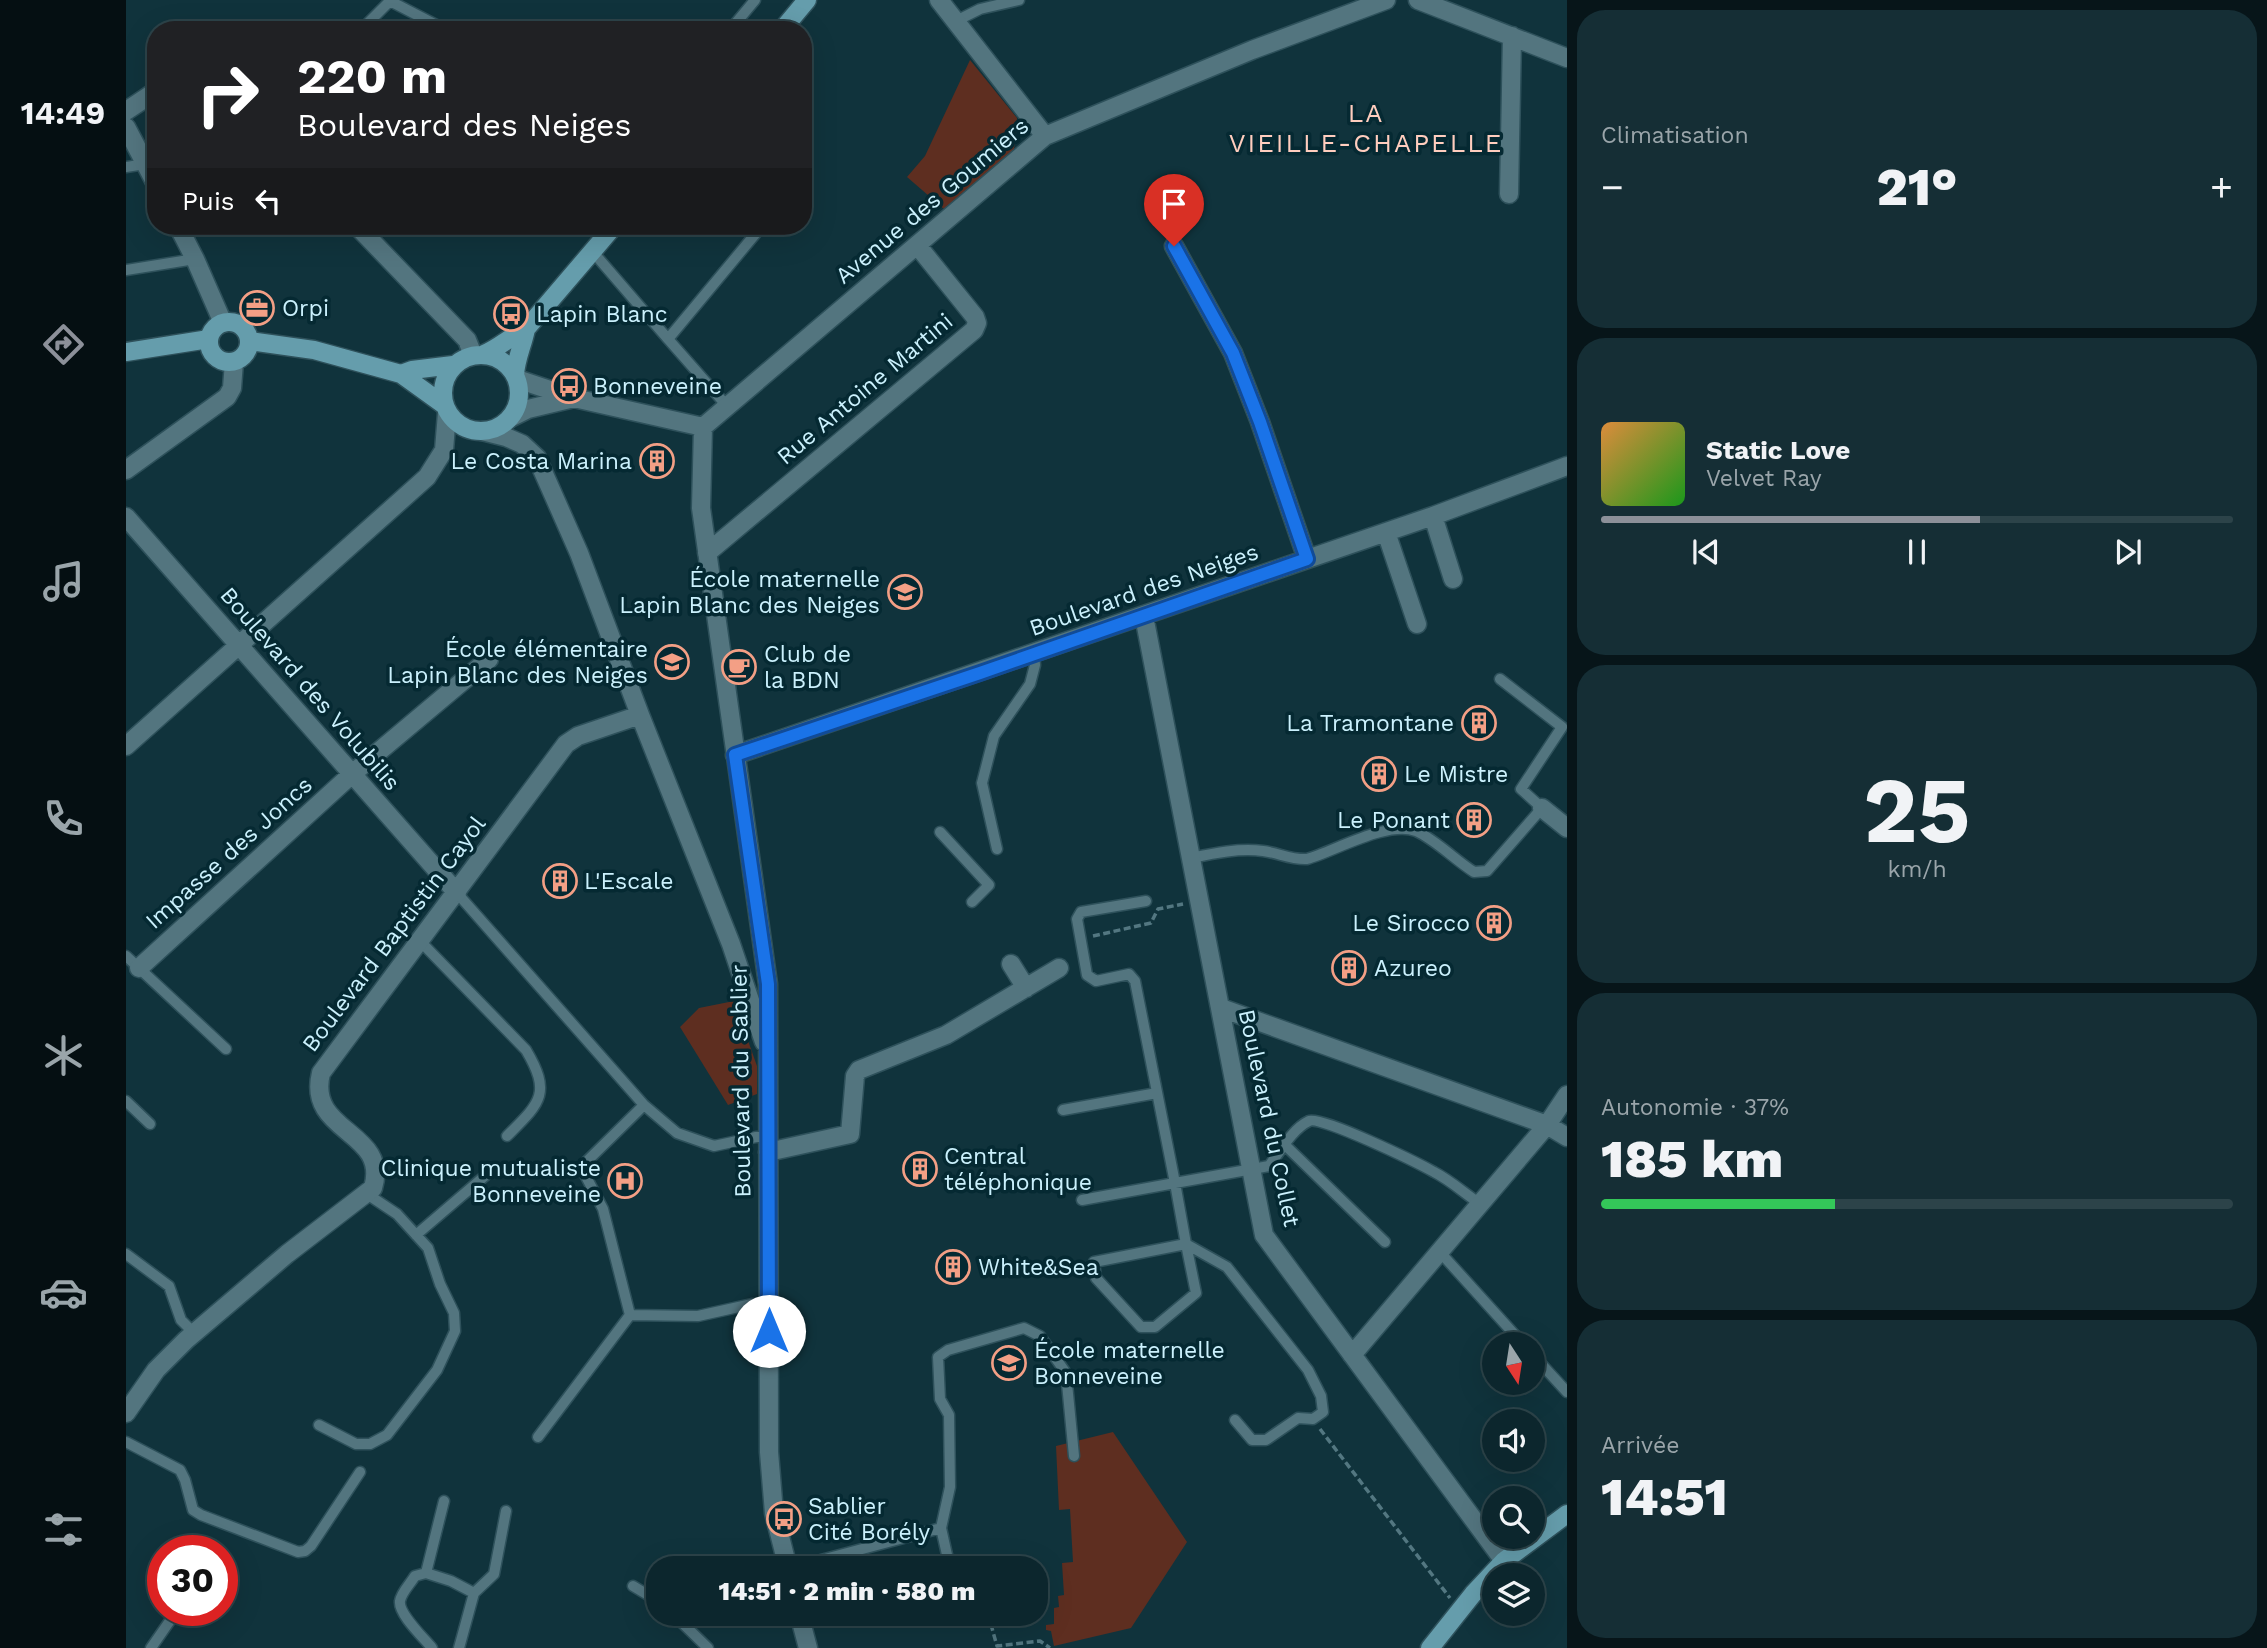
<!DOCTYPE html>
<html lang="fr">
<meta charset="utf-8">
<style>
body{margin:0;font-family:"Work Sans",sans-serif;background:#152e35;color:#f1f3f6;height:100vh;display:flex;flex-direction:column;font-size:26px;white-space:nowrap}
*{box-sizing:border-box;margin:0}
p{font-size:23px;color:#9aa5aa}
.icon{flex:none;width:38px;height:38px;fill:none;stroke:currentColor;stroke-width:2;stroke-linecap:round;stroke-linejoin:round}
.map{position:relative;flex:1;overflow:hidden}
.sheet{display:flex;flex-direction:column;gap:10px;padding:10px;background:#071519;width:700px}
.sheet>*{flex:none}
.banner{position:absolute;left:21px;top:21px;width:665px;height:214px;border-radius:28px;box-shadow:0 7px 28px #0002,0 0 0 2px #2c4349;background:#202124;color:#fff;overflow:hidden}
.needle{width:46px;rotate:168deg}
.tools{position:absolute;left:1356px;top:1332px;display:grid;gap:14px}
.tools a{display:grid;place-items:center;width:63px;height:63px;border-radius:50%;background:#0c262d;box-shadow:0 7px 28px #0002,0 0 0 2px #2c4349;font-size:35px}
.speed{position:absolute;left:21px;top:1535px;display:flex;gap:14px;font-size:35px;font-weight:700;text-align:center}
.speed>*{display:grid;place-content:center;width:91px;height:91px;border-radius:50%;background:#0c262d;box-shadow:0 7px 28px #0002,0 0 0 2px #2c4349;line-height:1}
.speed .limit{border:10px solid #d22;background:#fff;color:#111}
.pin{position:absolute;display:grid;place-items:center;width:60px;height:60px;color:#fff;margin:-72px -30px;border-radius:50% 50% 50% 0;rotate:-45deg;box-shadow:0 0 7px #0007}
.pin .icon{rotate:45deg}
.me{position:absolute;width:77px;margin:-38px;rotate:0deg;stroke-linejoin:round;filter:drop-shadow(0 0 5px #0008)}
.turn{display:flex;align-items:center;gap:24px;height:147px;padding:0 35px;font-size:32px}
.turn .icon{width:91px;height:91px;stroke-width:2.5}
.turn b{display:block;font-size:49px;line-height:60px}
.then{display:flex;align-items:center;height:66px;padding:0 35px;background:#0003;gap:14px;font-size:26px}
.big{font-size:52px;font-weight:800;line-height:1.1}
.sheet .tile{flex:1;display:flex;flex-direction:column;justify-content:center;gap:10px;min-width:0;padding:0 24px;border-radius:28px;background:#152e35}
.sheet .dial{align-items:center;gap:0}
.dial b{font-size:91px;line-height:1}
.song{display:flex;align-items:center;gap:21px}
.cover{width:84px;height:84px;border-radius:10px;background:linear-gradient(135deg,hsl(30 70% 55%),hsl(120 70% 35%))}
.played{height:7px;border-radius:4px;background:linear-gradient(90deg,#8c9099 60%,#2c4349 60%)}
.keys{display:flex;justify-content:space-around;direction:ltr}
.heat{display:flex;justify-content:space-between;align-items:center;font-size:38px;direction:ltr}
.charge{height:10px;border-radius:5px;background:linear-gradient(90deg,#34c759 37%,#2c4349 0)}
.trip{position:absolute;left:520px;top:1556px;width:402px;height:70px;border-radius:28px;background:#0c262d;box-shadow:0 7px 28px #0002,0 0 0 2px #2c4349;font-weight:800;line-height:70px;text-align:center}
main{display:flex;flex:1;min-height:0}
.dock{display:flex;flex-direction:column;width:126px;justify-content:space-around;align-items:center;background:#050f12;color:#9aa5aa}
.dock .icon{width:49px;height:49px}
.dock .selected{color:#8c9099}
.dock b{font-size:32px;color:#f1f3f6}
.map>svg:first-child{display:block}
.green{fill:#5e2e20}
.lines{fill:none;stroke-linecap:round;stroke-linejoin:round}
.lane-casing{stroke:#2e515b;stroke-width:13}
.street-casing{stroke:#2e515b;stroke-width:21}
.secondary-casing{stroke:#2e515b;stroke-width:21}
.path{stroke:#537781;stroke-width:3.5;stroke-dasharray:7 3.5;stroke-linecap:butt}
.lane{stroke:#53757f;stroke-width:10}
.street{stroke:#53757f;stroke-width:18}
.secondary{stroke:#659dac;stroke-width:18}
.route-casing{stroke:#114b97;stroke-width:18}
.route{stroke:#1a73e8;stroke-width:12}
.labels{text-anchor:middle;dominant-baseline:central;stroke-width:7;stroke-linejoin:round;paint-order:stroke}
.street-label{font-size:23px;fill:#cbf1fd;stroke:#052932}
.poi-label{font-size:23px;fill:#cbf1fd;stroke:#052932;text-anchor:start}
.quarter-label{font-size:26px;letter-spacing:2px;fill:#ffcdbe;stroke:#052932}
</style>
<main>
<nav class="dock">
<b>14:49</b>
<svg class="icon selected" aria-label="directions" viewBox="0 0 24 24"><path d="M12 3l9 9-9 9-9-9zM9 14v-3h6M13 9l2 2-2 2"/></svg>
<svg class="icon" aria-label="music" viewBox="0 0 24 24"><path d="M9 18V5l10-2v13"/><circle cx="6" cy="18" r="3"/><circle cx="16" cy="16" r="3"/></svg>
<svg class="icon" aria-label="phone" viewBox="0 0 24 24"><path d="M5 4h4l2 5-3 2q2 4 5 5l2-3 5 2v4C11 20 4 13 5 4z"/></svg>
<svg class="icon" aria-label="climate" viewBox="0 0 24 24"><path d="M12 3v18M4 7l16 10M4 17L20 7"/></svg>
<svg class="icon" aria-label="car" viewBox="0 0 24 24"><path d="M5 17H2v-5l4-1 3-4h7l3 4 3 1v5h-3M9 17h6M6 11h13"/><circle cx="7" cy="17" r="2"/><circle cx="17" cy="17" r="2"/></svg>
<svg class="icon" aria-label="filters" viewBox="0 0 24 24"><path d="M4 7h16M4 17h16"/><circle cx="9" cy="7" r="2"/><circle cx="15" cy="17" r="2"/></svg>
</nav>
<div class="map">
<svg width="1441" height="1648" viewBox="0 0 1441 1648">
<rect width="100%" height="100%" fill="#10333c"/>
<path class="green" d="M 844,60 L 891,118 L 888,150 L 818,209 L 781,177 L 799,156 Z
M 608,1001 L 631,1066 L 631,1094 L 602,1105 L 554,1027 L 573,1008 Z
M 987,1432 L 1061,1542 L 1005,1628 L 928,1646 L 925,1631 L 920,1630 L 920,1625 L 928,1624 L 928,1608 L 933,1607 L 932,1596 L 938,1595 L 936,1563 L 947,1562 L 944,1509 L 933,1510 L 930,1446 Z"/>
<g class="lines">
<g class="lane-casing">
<path id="lane" d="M 264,1 L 320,30
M 830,21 L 854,9 L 893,0
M 235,30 L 264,1 L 263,0
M 604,30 L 629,0
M 0,167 L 19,164
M 467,252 L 542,339 L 631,232
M 0,270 L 69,259
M 542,339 L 601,406
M 814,832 L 863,885 L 846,902
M 871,849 L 856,783 L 868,736 L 904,684 L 909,665 L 908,654
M 1065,858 C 1089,853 1113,848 1137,851 C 1153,853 1165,860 1181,859 C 1209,851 1262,820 1290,831 C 1310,840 1329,860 1348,872 L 1361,871 L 1416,808 L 1395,789 L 1436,727 L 1374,679
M 331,893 L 518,1105 L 551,1133 L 588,1146 L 630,1137 L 642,1137
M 294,941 L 400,1050 C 426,1094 414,1103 381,1136
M 0,956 L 100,1049
M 0,1101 L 24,1124
M 937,1110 L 1031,1093
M 1159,1145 L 1259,1242
M 956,1200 L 1049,1183 L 1009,981 L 1003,974 L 970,981 L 961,975 L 951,919 L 955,912 L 1020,901
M 290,1235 L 360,1175
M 1060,1244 L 1070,1293 L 1029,1327 L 1015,1327 L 970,1278 L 968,1262 Z
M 1313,1251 L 1397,1344
M 0,1254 L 43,1286 L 55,1320 L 68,1333
M 504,1315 L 572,1316 L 626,1304 L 643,1306
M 1407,1355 L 1441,1392
M 1109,1420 L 1126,1440 L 1140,1440 L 1172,1418 L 1187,1419 L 1197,1412 L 1195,1396 L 1182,1370 L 1101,1267 L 1060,1244 L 1049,1183 L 1143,1166 C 1154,1152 1166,1129 1183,1121 C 1194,1115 1292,1163 1308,1172 C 1324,1180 1338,1193 1353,1203
M 193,1425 L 230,1444 L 244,1444 L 261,1435 L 311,1370 L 329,1331 L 328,1313 L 314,1284 L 302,1248 L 271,1214 L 241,1194
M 412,1437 L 504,1315 L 477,1209 L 455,1167 L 518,1105
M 0,1442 L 54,1470 L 59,1480 L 67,1510 L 75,1515 L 172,1552 L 179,1551 L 185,1546 L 234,1472
M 815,1528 L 824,1568
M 665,1568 L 815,1528 L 824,1487 L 823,1415 L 814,1399 L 812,1357 L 822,1350 L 898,1328 L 914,1336 L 940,1373 L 948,1456
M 300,1573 L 325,1581 L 348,1593
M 507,1586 L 532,1601
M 547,1614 L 582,1648
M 25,1648 L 50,1612
M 306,1648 C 298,1638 272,1614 274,1601 C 275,1593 284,1584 289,1576 L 300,1573 L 318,1501
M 333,1648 L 348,1593 L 368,1574 L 380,1511"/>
</g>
<g class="street-casing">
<path id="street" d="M 813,0 L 919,136
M 1292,0 L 1441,58
M 0,111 L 30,91
M 0,127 L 30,184
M 1383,194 L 1386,36
M 52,226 L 69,259 L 97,323
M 231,226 L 341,340 L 347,355
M 1048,246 L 1107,353 L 1134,422 L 1181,559
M 391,379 L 448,398 L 577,427
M 384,418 L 402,409 L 448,398
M 577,427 L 575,508 L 642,984 L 643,1452 L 648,1513 L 662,1568
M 577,427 L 919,136 L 1126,50 L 1260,0
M 356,431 L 380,437 L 396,444 L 411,458 L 453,553 L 514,715 L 605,944 L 638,1042
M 0,470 L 101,397 L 106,388 L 108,362
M 1307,516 L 1327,579
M 0,517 L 331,893
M 1260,532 L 1291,624
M 581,553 L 848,330 L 851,323 L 849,317 L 791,245
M 1018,616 L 1138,1235 L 1378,1561
M 0,746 L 301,477 L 318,450 L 321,413
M 609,755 L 1307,516 L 1441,466
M 1416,808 L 1441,828
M 885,964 L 900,988
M 13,968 L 226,774 L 363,659
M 1095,1008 L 1421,1125 L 1441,1137
M 642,1152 L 724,1134 L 729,1076 L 733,1070 L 820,1035 L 933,968
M 1226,1355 L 1421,1125 L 1441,1095
M 0,1413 L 30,1370 L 60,1340 L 161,1254 L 247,1188 C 264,1130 180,1134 195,1073 L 440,744 L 452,736 L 514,715
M 673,1614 L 682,1648"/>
</g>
<g class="secondary-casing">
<path id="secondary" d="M 656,30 L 681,0
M83 342a20 20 0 1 1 40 0a20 20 0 1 1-40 0Z
M 123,341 L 188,350 L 275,374 L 318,405
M 0,352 L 83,339
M 358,354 C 374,347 385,336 400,329 L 488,226
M317 393a38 38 0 1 1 76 0a38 38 0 1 1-76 0Z
M 275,374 L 286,370 L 327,365
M 389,375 C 390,358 397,345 400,329
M 1304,1648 L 1347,1594 L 1378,1561 L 1441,1514"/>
</g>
<path class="path" d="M 967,936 L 1025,923 L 1032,909 L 1057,904
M 1194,1429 L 1324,1598
M 862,1614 L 871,1646 L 914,1641 L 924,1648"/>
<use href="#lane" class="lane"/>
<use href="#street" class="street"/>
<use href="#secondary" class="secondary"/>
</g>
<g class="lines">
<g class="route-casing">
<path id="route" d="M 643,1331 L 642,984 L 609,755 L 854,673 L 1181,559 L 1134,422 L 1107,353 L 1048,246"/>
</g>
<use href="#route" class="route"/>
</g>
<defs>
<g id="office-ring" transform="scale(1.75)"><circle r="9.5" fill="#052932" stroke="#f39f85" stroke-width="1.5"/><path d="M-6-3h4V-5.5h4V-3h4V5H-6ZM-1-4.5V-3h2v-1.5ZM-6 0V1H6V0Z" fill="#f39f85"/></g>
<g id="bus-ring" transform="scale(1.75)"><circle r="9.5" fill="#052932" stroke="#f39f85" stroke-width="1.5"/><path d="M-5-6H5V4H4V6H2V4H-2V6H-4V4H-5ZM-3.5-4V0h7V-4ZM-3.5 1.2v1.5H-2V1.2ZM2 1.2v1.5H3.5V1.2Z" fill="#f39f85"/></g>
<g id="building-ring" transform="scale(1.75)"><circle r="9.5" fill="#052932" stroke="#f39f85" stroke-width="1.5"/><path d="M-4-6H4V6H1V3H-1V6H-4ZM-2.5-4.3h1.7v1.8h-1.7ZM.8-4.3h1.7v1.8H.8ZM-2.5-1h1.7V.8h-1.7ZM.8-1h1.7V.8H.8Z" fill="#f39f85"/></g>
<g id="school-ring" transform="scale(1.75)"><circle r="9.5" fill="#052932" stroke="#f39f85" stroke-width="1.5"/><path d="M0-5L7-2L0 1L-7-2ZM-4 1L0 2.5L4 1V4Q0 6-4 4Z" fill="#f39f85"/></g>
<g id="cafe-ring" transform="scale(1.75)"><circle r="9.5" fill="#052932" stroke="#f39f85" stroke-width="1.5"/><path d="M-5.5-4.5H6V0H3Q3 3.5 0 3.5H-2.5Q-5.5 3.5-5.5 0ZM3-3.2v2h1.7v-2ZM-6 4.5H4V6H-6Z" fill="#f39f85"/></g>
<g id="hospital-ring" transform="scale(1.75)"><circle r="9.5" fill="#052932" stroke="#f39f85" stroke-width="1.5"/><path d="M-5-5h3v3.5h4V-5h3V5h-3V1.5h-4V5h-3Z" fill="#f39f85"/></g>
</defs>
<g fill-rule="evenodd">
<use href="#office-ring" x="131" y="308"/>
<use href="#bus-ring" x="385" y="314"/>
<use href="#bus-ring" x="443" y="386"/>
<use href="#building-ring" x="531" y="461"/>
<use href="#school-ring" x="779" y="592"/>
<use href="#school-ring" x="546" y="662"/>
<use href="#cafe-ring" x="613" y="667"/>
<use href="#building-ring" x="1353" y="723"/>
<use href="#building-ring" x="1253" y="774"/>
<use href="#building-ring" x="1348" y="820"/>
<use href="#building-ring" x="434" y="881"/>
<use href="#building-ring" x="1368" y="923"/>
<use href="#building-ring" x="1223" y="968"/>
<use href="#building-ring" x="794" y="1169"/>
<use href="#hospital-ring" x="499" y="1181"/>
<use href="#building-ring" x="827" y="1267"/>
<use href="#school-ring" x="883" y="1363"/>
<use href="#bus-ring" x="658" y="1519"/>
</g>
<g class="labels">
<g class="street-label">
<text transform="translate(806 201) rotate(-40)">Avenue des Goumiers</text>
<text transform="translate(739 389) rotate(-40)">Rue Antoine Martini</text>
<text transform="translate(1018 590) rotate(-19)">Boulevard des Neiges</text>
<text transform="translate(184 689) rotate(49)">Boulevard des Volubilis</text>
<text transform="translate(103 853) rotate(-42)">Impasse des Joncs</text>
<text transform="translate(268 934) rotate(-53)">Boulevard Baptistin Cayol</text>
<text transform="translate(615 1081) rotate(-91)">Boulevard du Sablier</text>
<text transform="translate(1143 1118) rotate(78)">Boulevard du Collet</text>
</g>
<g class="poi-label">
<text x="156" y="308">Orpi</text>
<text x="410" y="314">Lapin Blanc</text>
<text x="467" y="386">Bonneveine</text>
<text x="506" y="461" text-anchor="end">Le Costa Marina</text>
<text x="754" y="579" text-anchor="end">École maternelle<tspan x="754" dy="26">Lapin Blanc des Neiges</tspan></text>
<text x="522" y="649" text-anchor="end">École élémentaire<tspan x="522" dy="26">Lapin Blanc des Neiges</tspan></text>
<text x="638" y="654">Club de<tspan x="638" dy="26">la BDN</tspan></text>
<text x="1328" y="723" text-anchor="end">La Tramontane</text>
<text x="1278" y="774">Le Mistre</text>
<text x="1324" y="820" text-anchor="end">Le Ponant</text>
<text x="458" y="881">L'Escale</text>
<text x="1344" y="923" text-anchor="end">Le Sirocco</text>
<text x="1248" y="968">Azureo</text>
<text x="818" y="1156">Central<tspan x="818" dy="26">téléphonique</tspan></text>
<text x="475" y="1168" text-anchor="end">Clinique mutualiste<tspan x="475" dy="26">Bonneveine</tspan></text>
<text x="852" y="1267">White&amp;Sea</text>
<text x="908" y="1350">École maternelle<tspan x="908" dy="26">Bonneveine</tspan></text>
<text x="682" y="1506">Sablier<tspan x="682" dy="26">Cité Borély</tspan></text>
</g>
<g class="quarter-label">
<text x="1240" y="113">LA<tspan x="1240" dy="30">VIEILLE-CHAPELLE</tspan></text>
</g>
</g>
</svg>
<div class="tools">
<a><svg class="needle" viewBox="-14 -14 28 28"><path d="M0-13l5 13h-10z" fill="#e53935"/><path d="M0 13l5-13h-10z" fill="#9aa5aa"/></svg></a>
<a><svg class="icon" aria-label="sound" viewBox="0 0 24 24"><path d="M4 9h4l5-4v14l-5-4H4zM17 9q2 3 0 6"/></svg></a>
<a><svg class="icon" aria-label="search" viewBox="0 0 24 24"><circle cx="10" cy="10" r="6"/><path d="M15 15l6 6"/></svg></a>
<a><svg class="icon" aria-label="layers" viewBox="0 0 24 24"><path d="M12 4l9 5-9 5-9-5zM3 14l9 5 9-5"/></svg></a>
</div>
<div class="speed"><div class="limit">30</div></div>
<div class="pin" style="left:1048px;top:246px;background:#d93025"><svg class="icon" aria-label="arrive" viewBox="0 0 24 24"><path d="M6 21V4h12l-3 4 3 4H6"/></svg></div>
<svg class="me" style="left:643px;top:1331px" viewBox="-20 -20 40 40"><circle r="19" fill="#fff"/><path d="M0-13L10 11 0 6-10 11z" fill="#1a73e8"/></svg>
<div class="trip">14:51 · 2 min · 580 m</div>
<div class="banner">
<div class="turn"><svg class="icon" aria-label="right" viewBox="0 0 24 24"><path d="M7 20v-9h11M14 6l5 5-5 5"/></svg><div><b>220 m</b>Boulevard des Neiges</div></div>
<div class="then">Puis<svg class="icon" aria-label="left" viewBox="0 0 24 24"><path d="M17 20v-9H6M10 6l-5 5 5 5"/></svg></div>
</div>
</div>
<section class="sheet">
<div class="tile"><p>Climatisation</p>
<div class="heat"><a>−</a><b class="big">21°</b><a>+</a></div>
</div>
<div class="tile">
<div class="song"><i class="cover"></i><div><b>Static Love</b><p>Velvet Ray</p></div></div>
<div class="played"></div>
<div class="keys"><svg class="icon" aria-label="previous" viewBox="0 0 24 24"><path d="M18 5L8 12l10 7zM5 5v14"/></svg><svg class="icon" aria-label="pause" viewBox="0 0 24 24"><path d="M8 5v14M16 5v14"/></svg><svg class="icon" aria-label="next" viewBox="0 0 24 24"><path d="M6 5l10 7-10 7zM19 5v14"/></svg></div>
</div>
<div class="tile dial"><b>25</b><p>km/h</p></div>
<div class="tile"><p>Autonomie · 37%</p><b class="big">185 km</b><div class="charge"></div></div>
<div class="tile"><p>Arrivée</p><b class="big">14:51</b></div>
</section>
</main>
